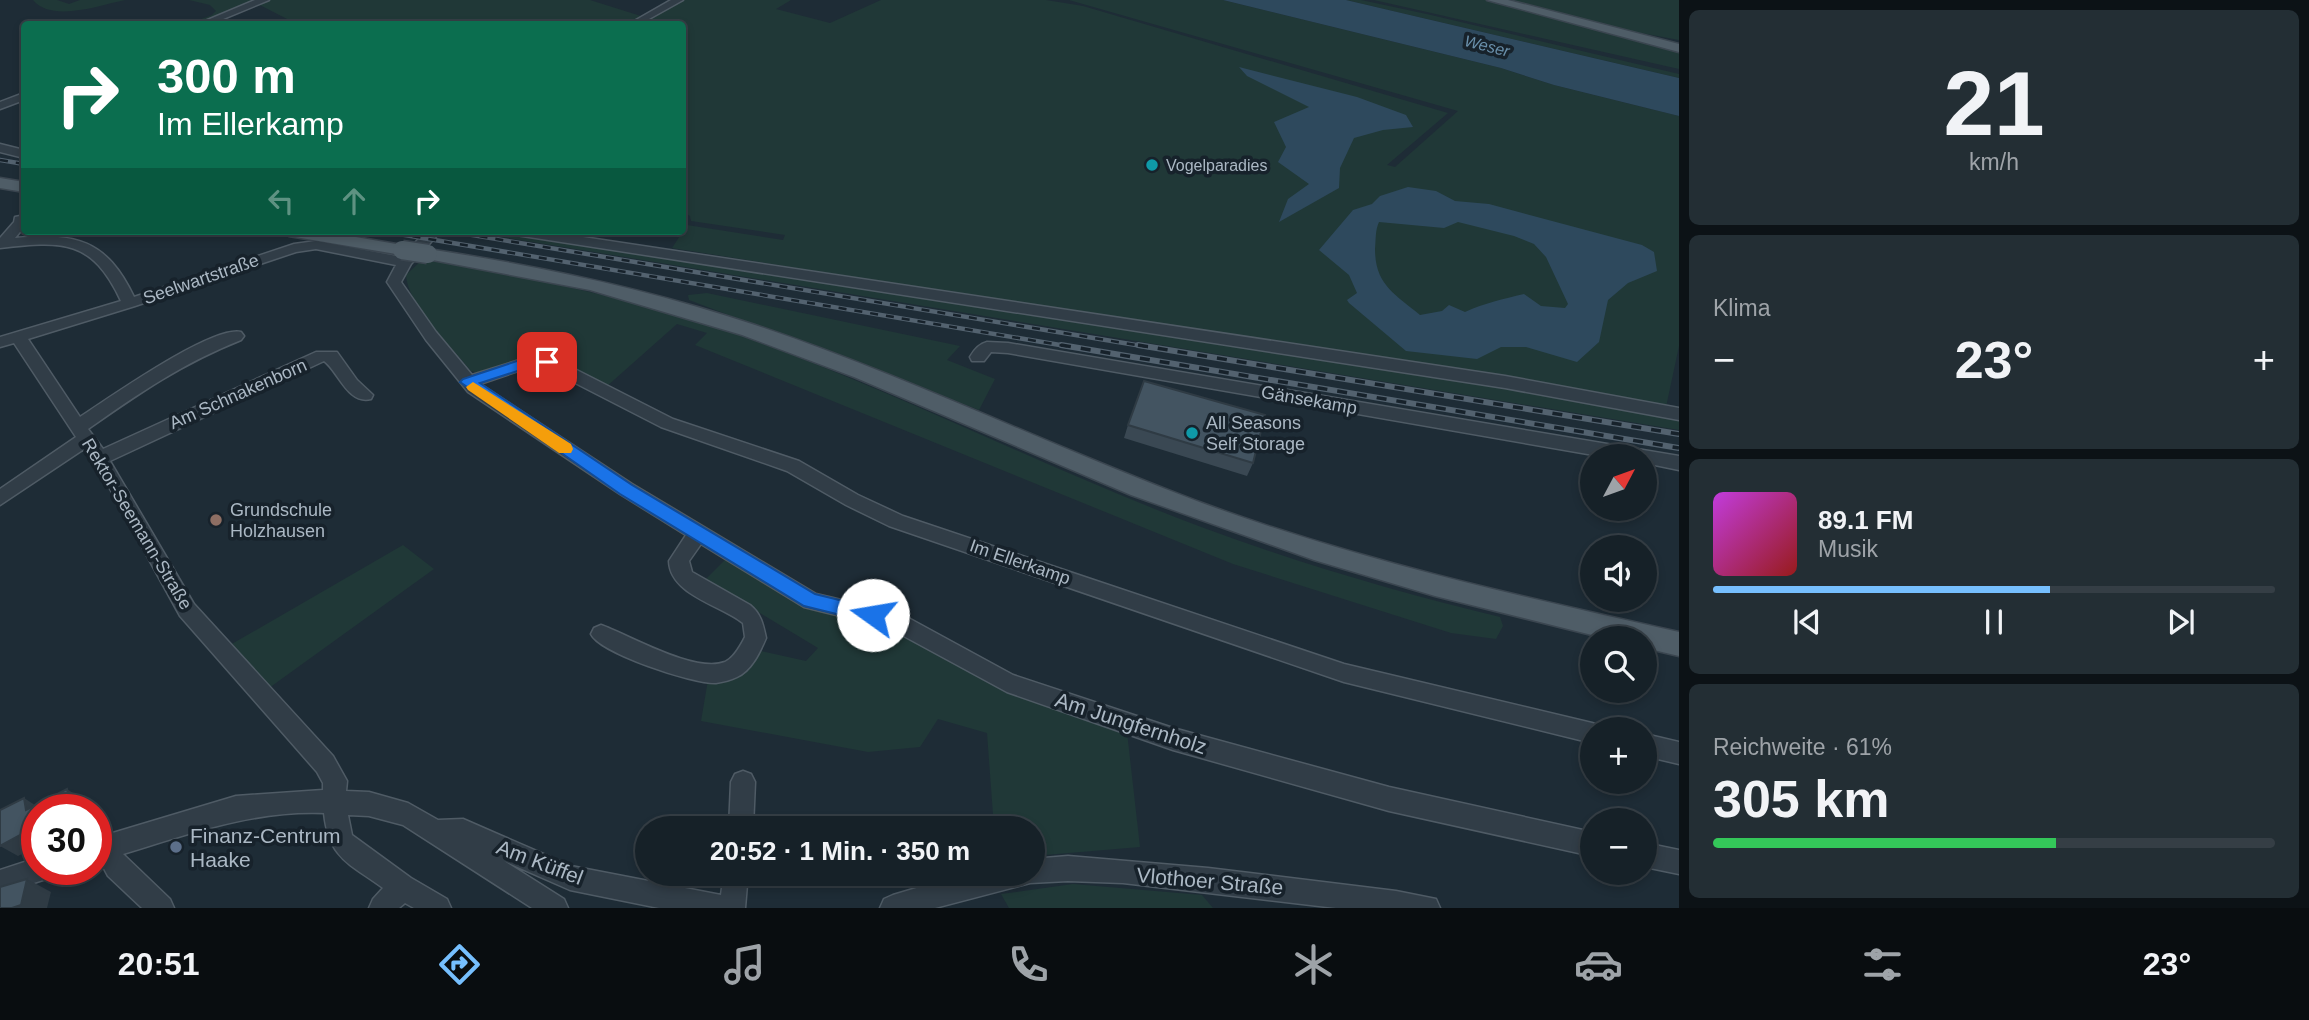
<!DOCTYPE html>
<html lang="de">
<meta charset="utf-8">
<style>
body{margin:0;font-family:Helvetica,sans-serif;background:#232e34;color:#f1f3f6;height:100vh;display:flex;flex-direction:column;font-size:26px;white-space:nowrap}
*{box-sizing:border-box;margin:0}
p{font-size:23px;color:#9ea3a8}
.icon{flex:none;width:38px;height:38px;fill:none;stroke:currentColor;stroke-width:2;stroke-linecap:round;stroke-linejoin:round}
.map{position:relative;flex:1;overflow:hidden}
.drawer{display:flex;flex-direction:column;gap:10px;padding:10px;background:#0c1216;width:630px}
.drawer>*{flex:none}
.top-card{position:absolute;left:21px;top:21px;width:665px;height:214px;border-radius:7px;box-shadow:0 4px 10px #0003,0 0 0 2px #353e45;background:#0b6e4f;color:#fff;overflow:hidden}
.needle{width:46px;rotate:49deg}
.fabs{position:absolute;left:1580px;top:444px;display:grid;gap:14px}
.fabs a{display:grid;place-items:center;width:77px;height:77px;border-radius:50%;background:#162128;box-shadow:0 4px 10px #0003,0 0 0 2px #353e45;font-size:35px}
.speed{position:absolute;left:21px;top:794px;display:flex;gap:14px;font-size:35px;font-weight:700;text-align:center}
.speed>*{display:grid;place-content:center;width:91px;height:91px;border-radius:50%;background:#162128;box-shadow:0 4px 10px #0003,0 0 0 2px #353e45;line-height:1}
.speed .limit{border:10px solid #d22;background:#fff;color:#111}
.pin{position:absolute;display:grid;place-items:center;width:60px;height:60px;color:#fff;margin:-30px;border-radius:14px;box-shadow:0 4px 10px #0006}
.me{position:absolute;width:77px;margin:-38px;rotate:283deg;stroke-linejoin:round;filter:drop-shadow(0 0 5px #0008)}
.turn{display:flex;align-items:center;gap:24px;height:147px;padding:0 21px;font-size:32px}
.turn .icon{width:91px;height:91px;stroke-width:2.5}
.turn b{display:block;font-size:49px;line-height:60px}
.lanes{display:flex;align-items:center;height:66px;padding:0 21px;background:#0003;justify-content:center;gap:35px;direction:ltr}
.lanes .off{opacity:.35}
.big{font-size:52px;font-weight:800;line-height:1.1}
.drawer .widget{flex:1;display:flex;flex-direction:column;justify-content:center;gap:10px;min-width:0;padding:0 24px;border-radius:10px;background:#232e34}
.drawer .dial{align-items:center;gap:0}
.dial b{font-size:91px;line-height:1}
.song{display:flex;align-items:center;gap:21px}
.cover{width:84px;height:84px;border-radius:10px;background:linear-gradient(135deg,hsl(290 70% 55%),hsl(0 70% 35%))}
.played{height:7px;border-radius:4px;background:linear-gradient(90deg,#76bffe 60%,#353e45 60%)}
.keys{display:flex;justify-content:space-around;direction:ltr}
.heat{display:flex;justify-content:space-between;align-items:center;font-size:38px;direction:ltr}
.charge{height:10px;border-radius:5px;background:linear-gradient(90deg,#34c759 61%,#353e45 0)}
.trip{position:absolute;left:635px;top:816px;width:410px;height:70px;border-radius:35px;background:#162128;box-shadow:0 4px 10px #0003,0 0 0 2px #353e45;font-weight:800;line-height:70px;text-align:center}
.tab-bar{display:flex;height:112px;justify-content:space-around;align-items:center;background:#090d10;color:#9ea3a8}
.tab-bar .icon{width:49px;height:49px}
.tab-bar .current{color:#76bffe}
.tab-bar b{font-size:32px;color:#f1f3f6}
main{display:flex;flex:1;min-height:0}
.map>svg:first-child{display:block}
.green{fill:#203837}
.water{fill:#2e495d;fill-rule:evenodd}
.lines{fill:none;stroke-linecap:round;stroke-linejoin:round}
.minor-casing{stroke:#4f5b65;stroke-width:3}
.major-casing{stroke:#3b4650;stroke-width:3}
.minor{fill:#313d47;fill-rule:evenodd}
.major{fill:#4f5d67;fill-rule:evenodd}
.rail-far1-casing{stroke:#53626f;stroke-width:4.5}
.rail-casing{stroke:#53626f;stroke-width:6}
.rail-far1{stroke:#17222b;stroke-width:2.5;stroke-dasharray:8;stroke-linecap:butt}
.rail{stroke:#17222b;stroke-width:3.5;stroke-dasharray:10;stroke-linecap:butt}
.major-bridge-casing{stroke:#3b4650;stroke-width:21;stroke-linecap:butt}
.major-bridge{stroke:#4f5d67;stroke-width:18}
.wall{fill:#3a4853}
.shaded-wall{fill:#2f3b44}
.building{fill:#435461;stroke:#2f3b44;stroke-width:2}
.route{fill:#1a73e8;stroke:#114b97;stroke-width:2}
.slow{fill:#f59e0b}
.culture-dot{fill:#0f9aa8;stroke:#17222b;stroke-width:2.5}
.education-dot{fill:#8d6e63;stroke:#17222b;stroke-width:2.5}
.service-dot{fill:#5c6f8a;stroke:#17222b;stroke-width:2.5}
.labels{text-anchor:middle;dominant-baseline:central;stroke-width:7;stroke-linejoin:round;paint-order:stroke}
.far-water-label{font-size:16px;font-style:italic;fill:#698faa;stroke:#17222b}
.far-poi-label{font-size:16px;fill:#abb8c4;stroke:#17222b;text-anchor:start}
.street-label{font-size:18px;fill:#abb8c4;stroke:#17222b}
.poi-label{font-size:18px;fill:#abb8c4;stroke:#17222b;text-anchor:start}
.near-street-label{font-size:21px;fill:#abb8c4;stroke:#17222b}
.near-poi-label{font-size:21px;fill:#abb8c4;stroke:#17222b;text-anchor:start}
</style>
<main>
<div class="map">
<svg width="1679" height="908" viewBox="0 0 1679 908">
<rect width="100%" height="100%" fill="#1e2c36"/>
<path class="green" d="M 33,0 L 57,0 L 69,4 L 80,0 L 125,0 C 100,5 52,23 33,0 Z
M 189,0 L 590,0 L 644,17 L 675,0 L 791,0 L 776,9 L 830,23 L 881,0 L 1046,0 L 1083,6 L 1448,113 L 1387,165 L 1395,167 L 1458,111 L 1069,0 L 1223,0 L 1501,68 L 1554,85 L 1679,116 L 1679,346 L 1666,407 L 672,248 L 687,225 L 783,240 L 785,235 L 691,221 L 690,216 L 683,212 L 682,24 L 280,24 L 289,20 L 256,3 L 202,24 L 188,24 L 212,15 L 216,11 L 210,5 Z
M 1346,0 L 1361,0 L 1431,15 L 1679,74 L 1679,78 Z
M 1374,0 L 1486,0 L 1679,52 L 1679,69 Z
M 1506,0 L 1679,0 L 1679,40 L 1630,31 Z
M 466,231 L 565,232 L 776,273 L 1679,416 L 1679,430 Z
M 423,259 C 523,277 622,295 718,328 C 884,384 1040,467 1204,528 C 1301,564 1400,593 1500,617 L 1503,626 L 1496,639 L 1451,633 L 1233,564 L 695,345 L 707,333 L 677,324 L 606,387 L 538,354 L 483,374 L 471,371 C 451,346 408,306 406,275 Z
M 707,293 L 960,346 L 947,360 L 995,379 L 979,410 L 689,300 L 688,295 Z
M 403,545 L 434,569 L 269,688 L 230,645 Z
M 727,558 L 809,606 L 895,626 L 1127,732 L 1140,847 L 1033,856 L 1032,828 L 994,828 L 987,733 L 938,719 L 920,747 L 868,752 L 701,721 L 708,680 L 737,674 L 761,651 L 806,661 L 818,648 L 705,580 Z
M 1073,884 L 1202,895 L 1213,908 L 1009,908 L 1001,894 Z"/>
<path class="water" d="M 1223,0 L 1346,0 L 1679,78 L 1679,116 L 1554,85 L 1501,68 Z
M 1239,67 L 1357,97 L 1406,115 L 1413,127 L 1383,130 L 1354,138 L 1340,168 L 1339,188 L 1279,222 L 1288,199 L 1309,184 L 1278,162 L 1286,147 L 1274,122 L 1309,107 L 1247,76 Z
M 1408,187 L 1436,191 L 1455,201 L 1489,204 L 1642,245 L 1654,252 L 1657,271 L 1628,283 L 1608,300 L 1599,342 L 1577,362 L 1526,347 L 1501,347 L 1477,359 L 1406,351 L 1349,303 L 1347,300 L 1357,293 L 1349,275 L 1319,250 L 1353,210 L 1372,204 L 1380,196 ZM 1379,222 L 1444,228 L 1458,222 L 1514,236 L 1534,244 L 1546,257 L 1568,304 L 1565,308 L 1541,306 L 1524,294 C 1503,299 1485,303 1465,312 L 1449,305 L 1442,311 L 1420,315 C 1395,294 1375,285 1375,249 C 1376,239 1375,231 1379,222 Z"/>
<g class="lines">
<g class="minor-casing">
<path id="minor" d="M 255,0 L 269,0 L 211,24 L 198,24 Z
M 671,0 L 683,0 L 640,24 L 629,24 Z
M 24,93 L 24,100 L 0,109 L 0,102 Z
M 0,144 L 24,150 L 24,158 L 0,152 Z
M 20,216 L 24,217 L 24,227 L 15,238 C 76,233 106,239 134,297 L 294,244 L 316,241 L 402,257 L 426,231 L 441,231 L 411,264 L 401,282 L 436,332 L 472,375 L 532,356 L 553,358 L 673,419 L 799,461 L 858,495 L 903,516 L 1344,664 L 1592,723 L 1600,726 L 1602,730 L 1592,730 L 1592,743 L 1344,682 L 889,526 L 846,505 L 787,471 L 661,427 L 544,367 L 533,366 L 480,384 L 632,484 L 816,594 L 901,614 L 1013,675 L 1173,728 L 1389,787 L 1592,832 L 1592,856 L 1389,811 L 1173,750 L 1007,692 L 889,628 L 804,607 L 701,544 L 689,561 L 692,572 L 750,605 C 761,614 763,624 766,638 C 760,652 752,670 737,677 C 731,680 723,682 716,683 C 693,684 600,653 591,634 L 594,628 L 601,625 C 629,635 695,674 725,662 C 734,658 741,645 745,637 L 743,623 C 721,605 670,595 669,561 L 686,535 L 620,494 L 468,392 L 426,340 L 387,282 L 396,265 L 316,249 L 296,252 L 135,306 L 28,339 L 80,417 C 108,399 212,325 241,332 L 244,336 L 241,340 C 181,364 141,392 88,429 L 103,449 L 316,352 L 337,352 L 357,380 L 373,395 L 371,399 C 348,405 338,371 324,361 L 110,461 L 194,604 L 333,756 L 347,781 L 346,791 L 369,792 L 408,803 L 438,820 L 463,819 L 571,866 L 721,895 L 724,873 L 748,873 L 745,908 L 659,908 L 570,890 L 504,861 L 564,899 L 568,908 L 532,908 L 403,825 L 369,816 L 348,815 L 352,835 L 411,878 L 447,899 L 451,908 L 414,908 L 405,903 L 399,908 L 369,908 L 373,899 L 383,888 C 349,863 329,859 324,813 C 254,810 189,834 123,854 L 170,899 L 174,908 L 142,908 L 108,876 L 100,861 L 96,862 L 96,838 L 236,796 L 323,790 L 323,783 L 317,772 L 180,616 L 108,485 L 84,449 L 0,505 L 0,489 L 76,437 L 14,343 L 0,347 L 0,337 L 121,301 C 92,239 63,241 0,248 L 0,238 L 14,222 L 15,217 Z
M 509,231 L 543,231 L 1505,376 L 1679,408 L 1679,420 L 1505,388 L 516,235 Z
M 987,342 L 1008,343 L 1679,456 L 1679,470 L 1645,463 L 1645,457 L 1605,457 L 1008,353 L 991,352 L 984,361 L 972,361 L 970,357 C 974,350 979,344 987,342 Z
M 1645,734 L 1679,742 L 1679,764 L 1645,756 Z
M 743,771 L 751,774 L 755,782 L 753,828 L 729,828 L 731,782 L 735,774 Z
M 1645,843 L 1679,850 L 1679,874 L 1645,867 Z
M 1068,856 L 1208,868 L 1396,891 L 1436,899 L 1440,908 L 1336,908 L 1123,883 L 1068,881 L 1030,883 L 935,908 L 880,908 L 884,899 L 893,895 L 967,873 L 1032,873 L 1032,859 Z
M 37,858 L 37,870 L 49,870 L 46,879 L 0,894 L 0,870 Z"/>
</g>
<g class="major-casing">
<path id="major" d="M 1487,0 L 1508,0 L 1679,44 L 1679,52 Z
M 0,178 L 24,182 L 24,192 L 0,188 Z
M 280,231 L 321,231 L 402,245 L 411,250 L 402,255 L 289,236 Z
M 428,249 C 539,266 648,289 755,325 C 907,376 1052,447 1202,503 C 1357,560 1518,596 1679,632 L 1679,656 L 1645,648 L 1645,639 L 1608,639 L 1435,596 L 1314,560 L 1131,495 L 854,377 L 742,335 L 590,290 L 422,258 L 419,254 Z"/>
</g>
<use href="#minor" class="minor"/>
<use href="#major" class="major"/>
<g class="rail-far1-casing">
<path id="rail-far1" d="M 0,160 L 24,164
M 381,231 L 1072,347
M 448,231 L 1148,347"/>
</g>
<g class="rail-casing">
<path id="rail" d="M 1061,345 L 1679,448
M 1138,345 L 1679,434"/>
</g>
<use href="#rail-far1" class="rail-far1"/>
<use href="#rail" class="rail"/>
<g class="major-bridge-casing">
<path id="major-bridge" d="M 402,250 L 428,254"/>
</g>
<use href="#major-bridge" class="major-bridge"/>
</g>
<path class="wall" d="M 1128,425 L 1253,463 L 1247,476 L 1124,438 Z"/>
<path class="shaded-wall" d="M 67,789 L 83,800 L 85,810 L 65,810 Z
M 24,798 L 41,809 L 26,810 Z
M 37,826 L 37,846 L 18,856 L 0,846 Z
M 27,879 L 51,892 L 47,908 L 12,908 Z"/>
<path class="building" d="M 1144,381 L 1265,415 L 1253,463 L 1128,425 Z
M 67,789 L 71,807 L 65,810 L 37,810 L 37,826 L 0,846 L 0,810 L 24,798 L 26,810 Z
M 27,879 L 21,905 L 12,908 L 0,908 L 0,887 Z"/>
<path class="route" d="M 532,356 L 547,357 L 554,362 L 552,365 L 533,366 L 480,383 L 632,485 L 815,594 L 880,610 L 882,615 L 880,621 L 873,623 L 804,606 L 620,494 L 460,382 L 463,379 Z"/>
<path class="slow" d="M 473,382 L 571,444 L 573,449 L 571,453 L 559,453 L 468,390 L 466,387 Z"/>
<g class="culture-dot">
<circle cx="1152" cy="165" r="7"/>
<circle cx="1192" cy="433" r="7"/>
</g>
<circle class="education-dot" cx="216" cy="520" r="7"/>
<circle class="service-dot" cx="176" cy="847" r="7"/>
<g class="labels">
<g class="far-water-label">
<text transform="translate(1487 46) rotate(14)">Weser</text>
</g>
<g class="far-poi-label">
<text x="1166" y="165">Vogelparadies</text>
</g>
<g class="street-label">
<text transform="translate(201 279) rotate(-19)">Seelwartstraße</text>
<text transform="translate(238 394) rotate(-24)">Am Schnakenborn</text>
<text transform="translate(1309 400) rotate(10)">Gänsekamp</text>
<text transform="translate(137 524) rotate(59)">Rektor-Seemann-Straße</text>
<text transform="translate(1020 562) rotate(19)">Im Ellerkamp</text>
</g>
<g class="poi-label">
<text x="1206" y="423">All Seasons<tspan x="1206" dy="21">Self Storage</tspan></text>
<text x="230" y="510">Grundschule<tspan x="230" dy="21">Holzhausen</tspan></text>
</g>
<g class="near-street-label">
<text transform="translate(1131 723) rotate(18)">Am Jungfernholz</text>
<text transform="translate(540 862) rotate(21)">Am Küffel</text>
<text transform="translate(1210 881) rotate(5)">Vlothoer Straße</text>
</g>
<g class="near-poi-label">
<text x="190" y="835">Finanz-Centrum<tspan x="190" dy="24">Haake</tspan></text>
</g>
</g>
</svg>
<div class="fabs">
<a><svg class="needle" viewBox="-14 -14 28 28"><path d="M0-13l5 13h-10z" fill="#e53935"/><path d="M0 13l5-13h-10z" fill="#9ea3a8"/></svg></a>
<a><svg class="icon" aria-label="sound" viewBox="0 0 24 24"><path d="M4 9h4l5-4v14l-5-4H4zM17 9q2 3 0 6"/></svg></a>
<a><svg class="icon" aria-label="search" viewBox="0 0 24 24"><circle cx="10" cy="10" r="6"/><path d="M15 15l6 6"/></svg></a>
<a>+</a>
<a>−</a>
</div>
<div class="speed"><div class="limit">30</div></div>
<div class="pin" style="left:547px;top:362px;background:#d93025"><svg class="icon" aria-label="arrive" viewBox="0 0 24 24"><path d="M6 21V4h12l-3 4 3 4H6"/></svg></div>
<svg class="me" style="left:873px;top:615px" viewBox="-20 -20 40 40"><circle r="19" fill="#fff"/><path d="M0-13L10 11 0 6-10 11z" fill="#1a73e8"/></svg>
<div class="trip">20:52 · 1 Min. · 350 m</div>
<div class="top-card">
<div class="turn"><svg class="icon" aria-label="right" viewBox="0 0 24 24"><path d="M7 20v-9h11M14 6l5 5-5 5"/></svg><div><b>300 m</b>Im Ellerkamp</div></div>
<div class="lanes"><svg class="icon off" aria-label="left" viewBox="0 0 24 24"><path d="M17 20v-9H6M10 6l-5 5 5 5"/></svg><svg class="icon off" aria-label="ahead" viewBox="0 0 24 24"><path d="M12 20V5M6 11l6-6 6 6"/></svg><svg class="icon" aria-label="right" viewBox="0 0 24 24"><path d="M7 20v-9h11M14 6l5 5-5 5"/></svg></div>
</div>
</div>
<section class="drawer">
<div class="widget dial"><b>21</b><p>km/h</p></div>
<div class="widget"><p>Klima</p>
<div class="heat"><a>−</a><b class="big">23°</b><a>+</a></div>
</div>
<div class="widget">
<div class="song"><i class="cover"></i><div><b>89.1 FM</b><p>Musik</p></div></div>
<div class="played"></div>
<div class="keys"><svg class="icon" aria-label="previous" viewBox="0 0 24 24"><path d="M18 5L8 12l10 7zM5 5v14"/></svg><svg class="icon" aria-label="pause" viewBox="0 0 24 24"><path d="M8 5v14M16 5v14"/></svg><svg class="icon" aria-label="next" viewBox="0 0 24 24"><path d="M6 5l10 7-10 7zM19 5v14"/></svg></div>
</div>
<div class="widget"><p>Reichweite · 61%</p><b class="big">305 km</b><div class="charge"></div></div>
</section>
</main>
<nav class="tab-bar">
<b>20:51</b>
<svg class="icon current" aria-label="directions" viewBox="0 0 24 24"><path d="M12 3l9 9-9 9-9-9zM9 14v-3h6M13 9l2 2-2 2"/></svg>
<svg class="icon" aria-label="music" viewBox="0 0 24 24"><path d="M9 18V5l10-2v13"/><circle cx="6" cy="18" r="3"/><circle cx="16" cy="16" r="3"/></svg>
<svg class="icon" aria-label="phone" viewBox="0 0 24 24"><path d="M5 4h4l2 5-3 2q2 4 5 5l2-3 5 2v4C11 20 4 13 5 4z"/></svg>
<svg class="icon" aria-label="climate" viewBox="0 0 24 24"><path d="M12 3v18M4 7l16 10M4 17L20 7"/></svg>
<svg class="icon" aria-label="car" viewBox="0 0 24 24"><path d="M5 17H2v-5l4-1 3-4h7l3 4 3 1v5h-3M9 17h6M6 11h13"/><circle cx="7" cy="17" r="2"/><circle cx="17" cy="17" r="2"/></svg>
<svg class="icon" aria-label="filters" viewBox="0 0 24 24"><path d="M4 7h16M4 17h16"/><circle cx="9" cy="7" r="2"/><circle cx="15" cy="17" r="2"/></svg>
<b>23°</b>
</nav>
